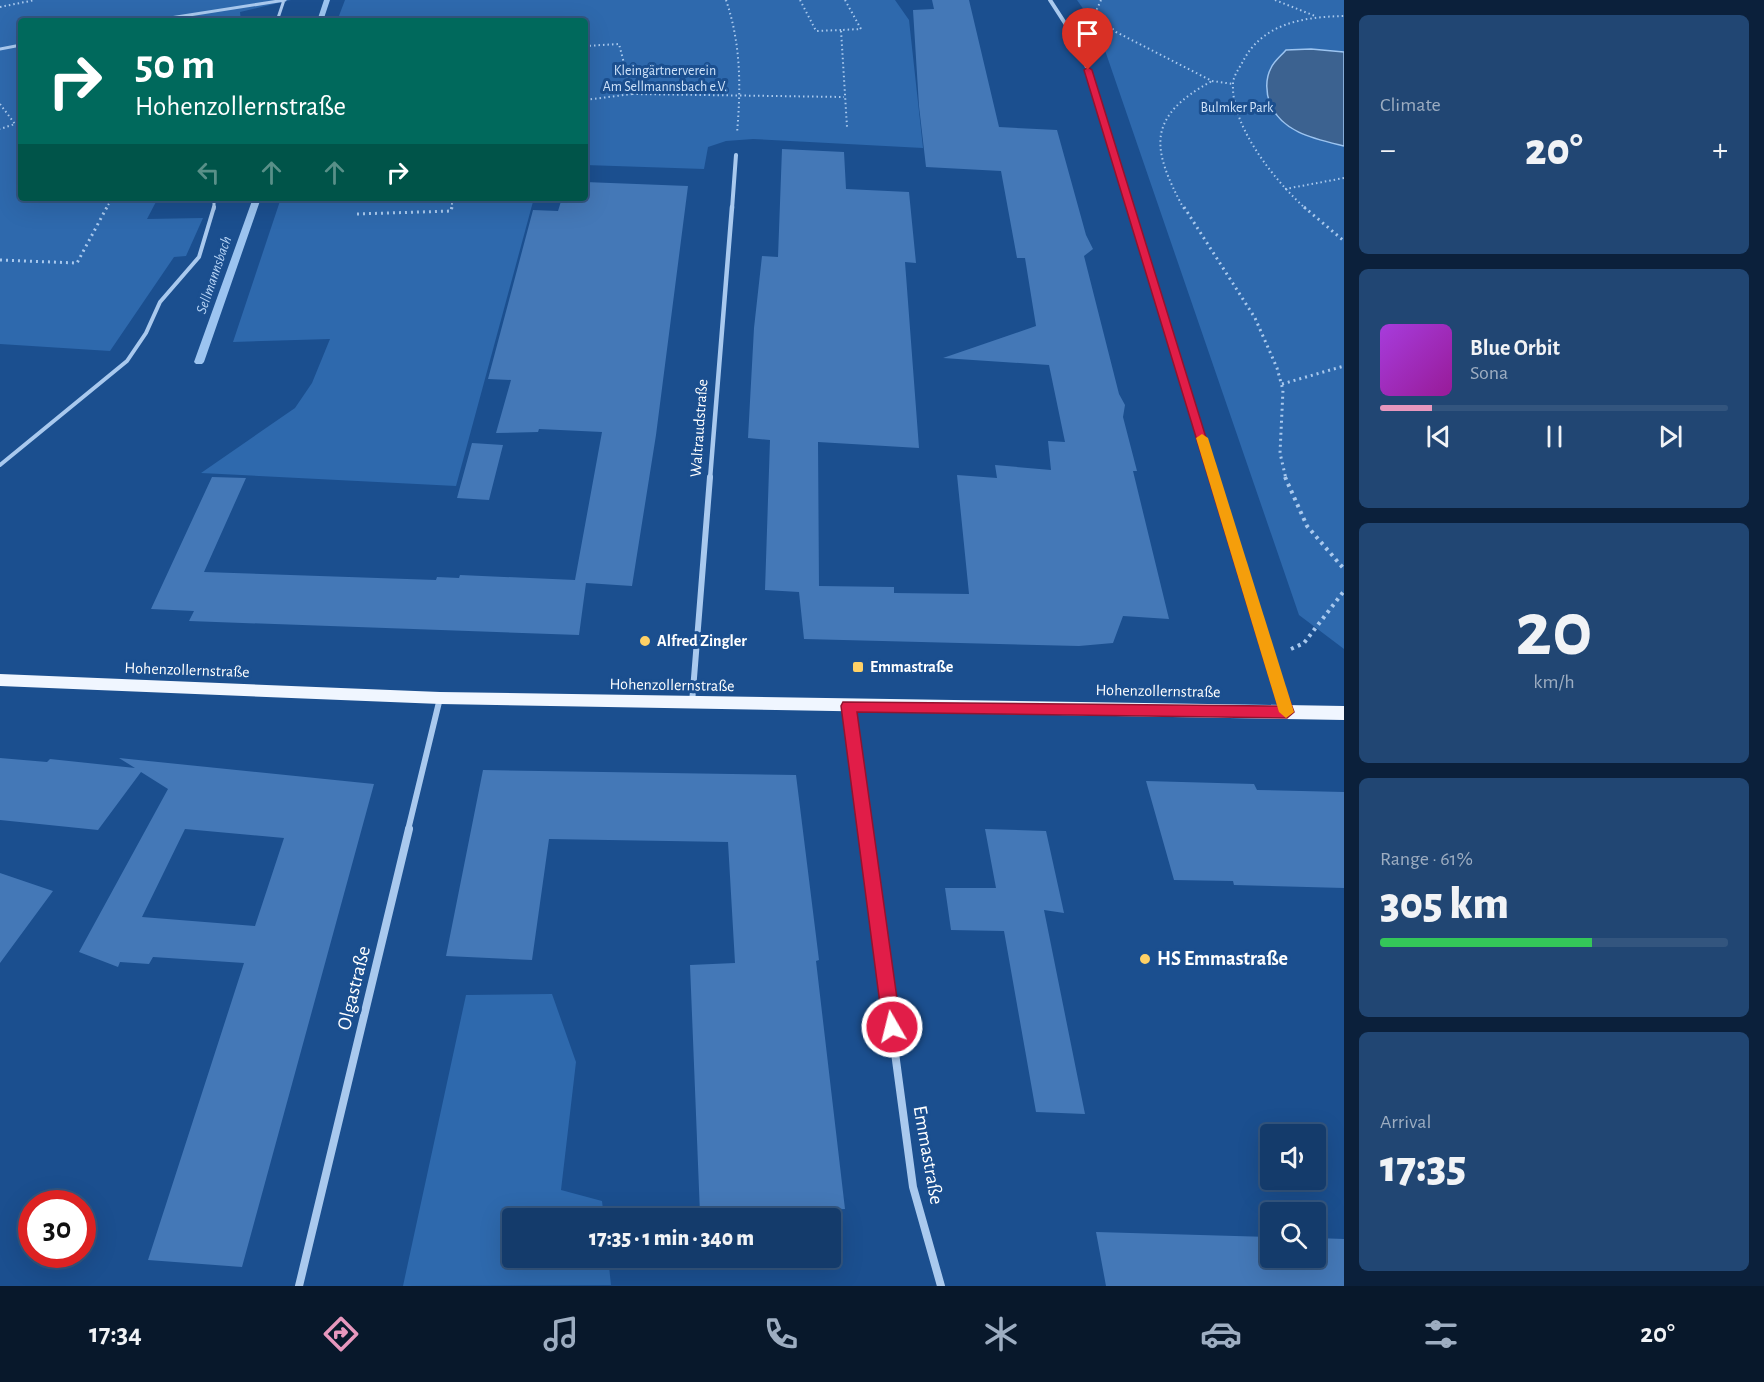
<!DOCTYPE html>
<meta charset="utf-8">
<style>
body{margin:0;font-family:"Alegreya Sans",sans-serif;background:#214673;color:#f1f3f6;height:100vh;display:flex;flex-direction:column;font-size:22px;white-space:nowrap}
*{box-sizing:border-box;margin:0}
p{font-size:20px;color:#9dadc1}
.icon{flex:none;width:33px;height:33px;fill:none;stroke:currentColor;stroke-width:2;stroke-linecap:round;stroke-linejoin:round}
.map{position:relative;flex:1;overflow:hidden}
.side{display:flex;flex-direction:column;gap:15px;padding:15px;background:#0b203b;width:420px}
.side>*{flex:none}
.guide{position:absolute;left:18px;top:18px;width:570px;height:183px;border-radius:6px;box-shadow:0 6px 24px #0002,0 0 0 2px #33557e;background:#00695c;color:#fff;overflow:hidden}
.fabs{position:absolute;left:1260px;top:1124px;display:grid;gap:12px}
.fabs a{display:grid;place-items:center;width:66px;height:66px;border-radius:6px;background:#143b6b;box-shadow:0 6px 24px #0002,0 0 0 2px #33557e;font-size:30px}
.speed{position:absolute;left:18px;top:1190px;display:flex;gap:12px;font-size:30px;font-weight:700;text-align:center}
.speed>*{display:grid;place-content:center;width:78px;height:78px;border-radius:50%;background:#143b6b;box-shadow:0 6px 24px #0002,0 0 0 2px #33557e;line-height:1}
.speed .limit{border:9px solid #d22;background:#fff;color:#111}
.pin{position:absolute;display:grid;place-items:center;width:51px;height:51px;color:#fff;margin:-62px -26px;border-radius:50% 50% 50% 0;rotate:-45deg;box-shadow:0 0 6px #0007}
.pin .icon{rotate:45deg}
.me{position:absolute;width:66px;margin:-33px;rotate:352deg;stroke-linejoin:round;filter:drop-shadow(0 0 4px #0008)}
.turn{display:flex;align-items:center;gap:21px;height:126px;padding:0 18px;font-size:27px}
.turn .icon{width:78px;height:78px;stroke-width:2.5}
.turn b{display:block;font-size:42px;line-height:51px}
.lanes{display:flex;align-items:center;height:57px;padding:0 18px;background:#0003;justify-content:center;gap:30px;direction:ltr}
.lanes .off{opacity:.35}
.big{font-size:45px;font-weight:800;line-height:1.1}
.side .tile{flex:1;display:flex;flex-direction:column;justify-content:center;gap:9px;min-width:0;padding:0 21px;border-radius:9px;background:#214673}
.side .dial{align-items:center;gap:0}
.dial b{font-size:78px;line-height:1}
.song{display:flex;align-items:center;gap:18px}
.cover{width:72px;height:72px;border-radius:9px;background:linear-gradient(135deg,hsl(280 70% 55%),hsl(300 70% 35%))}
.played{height:6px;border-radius:3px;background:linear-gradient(90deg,#e797bd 15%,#33557e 15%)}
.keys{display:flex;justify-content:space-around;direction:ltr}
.heat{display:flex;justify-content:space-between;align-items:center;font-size:33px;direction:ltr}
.charge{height:9px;border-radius:4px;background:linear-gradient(90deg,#34c759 61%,#33557e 0)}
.trip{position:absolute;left:502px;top:1208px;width:339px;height:60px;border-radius:6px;background:#143b6b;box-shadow:0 6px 24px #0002,0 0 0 2px #33557e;font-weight:800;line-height:60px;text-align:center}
.menu{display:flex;height:96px;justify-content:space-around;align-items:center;background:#08182b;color:#9dadc1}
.menu .icon{width:42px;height:42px}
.menu .active{color:#e797bd}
.menu b{font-size:27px;color:#f1f3f6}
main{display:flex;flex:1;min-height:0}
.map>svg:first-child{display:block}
.green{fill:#2e69ad}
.water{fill:#3c6290;stroke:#9cc4f0;stroke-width:1.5}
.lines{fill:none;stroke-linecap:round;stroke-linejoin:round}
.stream{fill:#9cc4f0;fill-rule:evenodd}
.building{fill:#4478b7;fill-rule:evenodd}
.path-far2{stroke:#a9c9ee;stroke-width:2;stroke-dasharray:1.5 3;stroke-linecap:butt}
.path-far1{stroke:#a9c9ee;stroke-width:3;stroke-dasharray:2 4;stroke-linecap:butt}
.path{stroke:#a9c9ee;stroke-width:4;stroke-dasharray:3 4.5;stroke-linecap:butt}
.service-far1{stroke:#a9c9ee;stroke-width:3}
.service{stroke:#a9c9ee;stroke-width:4}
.minor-far3{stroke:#a9c9ee;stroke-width:4}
.minor-far2{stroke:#a9c9ee;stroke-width:4.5}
.minor-far1{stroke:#a9c9ee;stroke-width:6}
.minor{stroke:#a9c9ee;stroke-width:8}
.primary{fill:#f0f6ff;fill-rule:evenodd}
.route{fill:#e11d48;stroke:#92132f;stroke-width:1.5}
.slow{fill:#f59e0b}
.poi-dot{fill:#ffd166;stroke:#1b4f8f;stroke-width:2}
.labels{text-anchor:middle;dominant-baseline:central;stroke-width:6;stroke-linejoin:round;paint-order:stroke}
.far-park-label{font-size:14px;fill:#cfe3fa;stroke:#1b4f8f}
.far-water-label{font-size:15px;font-style:italic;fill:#b5d3f5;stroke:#1b4f8f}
.street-label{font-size:16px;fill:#fff;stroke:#1b4f8f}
.poi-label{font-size:16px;font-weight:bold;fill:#fff;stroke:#1b4f8f;text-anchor:start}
.near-poi-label{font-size:20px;font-weight:bold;fill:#fff;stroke:#1b4f8f;text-anchor:start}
.near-street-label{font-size:20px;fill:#fff;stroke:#1b4f8f}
</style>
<main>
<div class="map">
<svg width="1344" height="1286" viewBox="0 0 1344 1286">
<rect width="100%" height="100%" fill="#1b4f8f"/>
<path class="green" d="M 0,0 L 291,0 L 240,12 L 241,21 L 21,21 L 21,198 L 158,198 L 147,219 L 203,218 L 186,256 L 174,257 L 110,351 L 0,344 Z
M 345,0 L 895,0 L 909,20 L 923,148 L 753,139 L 726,141 L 708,147 L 704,169 L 585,165 L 585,21 L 337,21 Z
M 1077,0 L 1344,0 L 1344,649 L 1299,615 L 1098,30 Z
M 281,198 L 534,198 L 456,486 L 201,473 L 295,408 L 312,383 L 330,339 L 233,342 Z
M 552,994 L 576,1062 L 561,1190 L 602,1201 L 604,1218 L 513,1218 L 513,1257 L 608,1257 L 611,1285 L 403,1286 L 466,995 Z"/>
<path class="water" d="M 1311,49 L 1344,52 L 1344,146 C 1315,139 1283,133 1270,104 C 1266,93 1265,79 1271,68 C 1274,61 1282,55 1286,50 Z"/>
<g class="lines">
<path class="stream" d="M 324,0 L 330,0 L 323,21 L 317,21 Z
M 253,198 L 261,198 L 204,362 L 202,364 L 196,364 L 194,362 Z"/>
</g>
<path class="building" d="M 932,0 L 969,0 L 999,127 L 1057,130 L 1086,235 L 1093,249 L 1084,256 L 1119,394 L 1125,405 L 1123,417 L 1137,471 L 1133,471 L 1169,619 L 1123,616 L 1113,643 L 1079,646 L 804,639 L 799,592 L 765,590 L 770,440 L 748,438 L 754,328 L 762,256 L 778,257 L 782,149 L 844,152 L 846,189 L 909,192 L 916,263 L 905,262 L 919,448 L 818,442 L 819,586 L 894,587 L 894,593 L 969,594 L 957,475 L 997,478 L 995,465 L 1051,470 L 1048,441 L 1065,442 L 1049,365 L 943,358 L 1036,326 L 1025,258 L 1017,258 L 1001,171 L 926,167 L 919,106 L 913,10 L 934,9 Z
M 585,182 L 688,186 L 656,435 L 632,586 L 586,583 L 579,635 L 189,621 L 194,611 L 151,609 L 212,477 L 246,478 L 204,572 L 436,580 L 437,577 L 459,578 L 460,575 L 575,580 L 602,432 L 539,429 L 538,432 L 496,433 L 511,380 L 488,379 L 533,210 L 558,211 L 562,198 L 585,198 Z
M 472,443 L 503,445 L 489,500 L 457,498 Z
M 0,758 L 47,762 L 50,759 L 135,768 L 119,758 L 374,784 L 242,1267 L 148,1260 L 244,963 L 153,957 L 149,964 L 120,962 L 118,967 L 79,952 L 168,789 L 141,772 L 98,830 L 0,820 ZM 185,829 L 284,838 L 255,926 L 142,917 Z
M 483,770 L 796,775 L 819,960 L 816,961 L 845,1209 L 700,1214 L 690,965 L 735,963 L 728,842 L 549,839 L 532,960 L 446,956 Z
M 1146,781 L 1254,784 L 1257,790 L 1344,792 L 1344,888 L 1234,885 L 1233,881 L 1174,880 Z
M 985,829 L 1046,831 L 1064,913 L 1044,910 L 1085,1114 L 1036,1112 L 1004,931 L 951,930 L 945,888 L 996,888 Z
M 0,873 L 53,891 L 0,963 Z
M 1096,1232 L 1270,1237 L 1270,1257 L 1316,1257 L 1316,1238 L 1344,1239 L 1344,1286 L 1106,1286 Z"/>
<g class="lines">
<path class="path-far2" d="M 726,0 C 741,44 741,87 737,133
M 800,0 L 816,31 L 841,30
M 845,0 L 861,29 L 841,30 L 847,127
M 1101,0 L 1097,9 L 1099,17 L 1116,32 L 1212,81 L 1233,84
M 1275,0 L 1315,16
M 0,7 L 35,0
M 585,46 L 619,44 L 632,94 L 585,100
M 632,94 L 844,97
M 0,104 L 15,124 L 0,129
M 1285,189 L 1344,178
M 106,209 L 112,198
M 451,209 L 453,198
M 1184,209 C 1151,148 1146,117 1212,81
M 1306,209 C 1276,182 1231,127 1233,84 C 1233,77 1238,70 1242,63 C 1262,23 1303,17 1344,16"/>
<path class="path-far1" d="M 1184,207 L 1255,318 L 1277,368 L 1283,390 L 1280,453 L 1286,479
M 1304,207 L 1344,241
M 357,214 L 451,211 L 452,207
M 0,260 L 77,263 L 107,207
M 1282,384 L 1344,366"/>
<path class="path" d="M 1285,477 L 1307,526 L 1344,569
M 1291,649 L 1304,643 L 1344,591"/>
<path class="service-far1" d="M 151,21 L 285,0
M 277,21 L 284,0
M 0,49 L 21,45
M 214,198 L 214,209"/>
<path class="service" d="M 0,465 L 127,361 L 146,333 L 160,302 L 199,257 L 214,207"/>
<path class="minor-far3" d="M 1050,0 L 1081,48 L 1130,209
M 732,209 L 736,155"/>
<path class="minor-far2" d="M 1130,207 L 1213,479
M 710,479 L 732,207"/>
<path class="minor-far1" d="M 1212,477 L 1268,660 L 1287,712
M 692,703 L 710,477
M 849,706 L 866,830
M 408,830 L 440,698"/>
<path class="minor" d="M 865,829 L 913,1187 L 941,1286
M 299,1286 L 409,829"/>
<path class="primary" d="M 0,674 L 440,692 L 1344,706 L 1344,720 L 440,704 L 0,686 Z"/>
</g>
<path class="route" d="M 1088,67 L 1092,70 L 1275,660 L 1294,712 L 1287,718 L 857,712 L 901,1027 L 898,1033 L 892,1035 L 886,1033 L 883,1027 L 841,706 L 843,702 L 1278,706 L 1084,70 Z"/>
<path class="slow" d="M 1202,434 L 1208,438 L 1294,712 L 1286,718 L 1279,712 L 1196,438 Z"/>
<g class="poi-dot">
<circle cx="645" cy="641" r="6"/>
<rect x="852" y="661" width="12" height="12" rx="3"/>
<circle cx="1145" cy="959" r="6"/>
</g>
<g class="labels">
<g class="far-park-label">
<text x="665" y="71">Kleingärtnerverein<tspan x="665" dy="16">Am Sellmannsbach e.V.</tspan></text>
<text x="1237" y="108">Bulmker Park</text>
</g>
<g class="far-water-label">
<text transform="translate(214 275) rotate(-71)">Sellmannsbach</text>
</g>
<g class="street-label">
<text transform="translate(699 428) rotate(-86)">Waltraudstraße</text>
<text transform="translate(187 670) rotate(2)">Hohenzollernstraße</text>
<text transform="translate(672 685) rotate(1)">Hohenzollernstraße</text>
<text transform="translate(1158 691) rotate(1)">Hohenzollernstraße</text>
</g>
<g class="poi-label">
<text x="657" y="641">Alfred Zingler</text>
<text x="870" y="667">Emmastraße</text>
</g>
<g class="near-poi-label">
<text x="1157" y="959">HS Emmastraße</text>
</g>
<g class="near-street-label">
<text transform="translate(354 988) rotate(-76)">Olgastraße</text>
<text transform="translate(928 1155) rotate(80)">Emmastraße</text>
</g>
</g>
</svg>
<div class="fabs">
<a><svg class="icon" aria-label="sound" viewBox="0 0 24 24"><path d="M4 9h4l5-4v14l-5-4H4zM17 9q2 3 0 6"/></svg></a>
<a><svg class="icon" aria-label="search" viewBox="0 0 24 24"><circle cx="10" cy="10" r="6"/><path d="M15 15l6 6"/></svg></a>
</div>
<div class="speed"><div class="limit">30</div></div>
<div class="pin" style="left:1088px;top:70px;background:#d93025"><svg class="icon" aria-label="arrive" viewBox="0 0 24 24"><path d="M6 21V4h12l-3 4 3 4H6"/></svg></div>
<svg class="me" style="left:892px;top:1027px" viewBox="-20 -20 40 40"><circle r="17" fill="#e11d48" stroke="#fff" stroke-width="3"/><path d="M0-11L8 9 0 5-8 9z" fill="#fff"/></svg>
<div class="trip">17:35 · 1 min · 340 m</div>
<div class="guide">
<div class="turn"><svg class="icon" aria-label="right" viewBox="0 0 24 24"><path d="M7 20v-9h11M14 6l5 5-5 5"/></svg><div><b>50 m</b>Hohenzollernstraße</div></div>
<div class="lanes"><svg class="icon off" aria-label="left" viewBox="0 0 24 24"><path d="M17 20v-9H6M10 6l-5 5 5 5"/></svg><svg class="icon off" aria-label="ahead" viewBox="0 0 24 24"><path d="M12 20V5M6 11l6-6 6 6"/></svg><svg class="icon off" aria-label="ahead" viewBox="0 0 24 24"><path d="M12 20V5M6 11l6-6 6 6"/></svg><svg class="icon" aria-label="right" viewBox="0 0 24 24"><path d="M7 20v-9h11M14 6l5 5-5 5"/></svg></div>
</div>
</div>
<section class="side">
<div class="tile"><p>Climate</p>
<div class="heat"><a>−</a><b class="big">20°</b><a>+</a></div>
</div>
<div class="tile">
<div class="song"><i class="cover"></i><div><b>Blue Orbit</b><p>Sona</p></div></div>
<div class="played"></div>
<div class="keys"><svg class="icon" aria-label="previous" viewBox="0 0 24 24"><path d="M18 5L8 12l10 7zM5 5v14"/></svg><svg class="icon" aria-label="pause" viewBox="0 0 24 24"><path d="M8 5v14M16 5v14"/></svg><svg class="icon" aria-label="next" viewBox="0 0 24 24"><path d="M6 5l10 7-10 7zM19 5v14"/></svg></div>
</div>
<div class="tile dial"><b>20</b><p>km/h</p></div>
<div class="tile"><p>Range · 61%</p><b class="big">305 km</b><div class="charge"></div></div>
<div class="tile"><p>Arrival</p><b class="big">17:35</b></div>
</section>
</main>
<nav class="menu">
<b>17:34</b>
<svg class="icon active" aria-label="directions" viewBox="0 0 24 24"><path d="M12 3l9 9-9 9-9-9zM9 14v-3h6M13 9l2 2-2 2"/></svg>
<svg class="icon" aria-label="music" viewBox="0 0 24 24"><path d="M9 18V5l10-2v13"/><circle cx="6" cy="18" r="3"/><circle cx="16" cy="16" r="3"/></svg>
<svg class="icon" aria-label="phone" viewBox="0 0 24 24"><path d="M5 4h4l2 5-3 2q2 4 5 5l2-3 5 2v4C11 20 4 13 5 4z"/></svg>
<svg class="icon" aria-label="climate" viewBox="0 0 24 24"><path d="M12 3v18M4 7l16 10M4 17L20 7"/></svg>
<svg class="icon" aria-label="car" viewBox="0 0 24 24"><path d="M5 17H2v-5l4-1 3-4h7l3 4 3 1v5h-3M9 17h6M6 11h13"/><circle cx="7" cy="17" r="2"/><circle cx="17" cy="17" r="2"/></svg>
<svg class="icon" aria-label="filters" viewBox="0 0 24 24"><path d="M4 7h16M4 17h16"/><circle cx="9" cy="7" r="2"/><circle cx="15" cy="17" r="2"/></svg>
<b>20°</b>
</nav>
